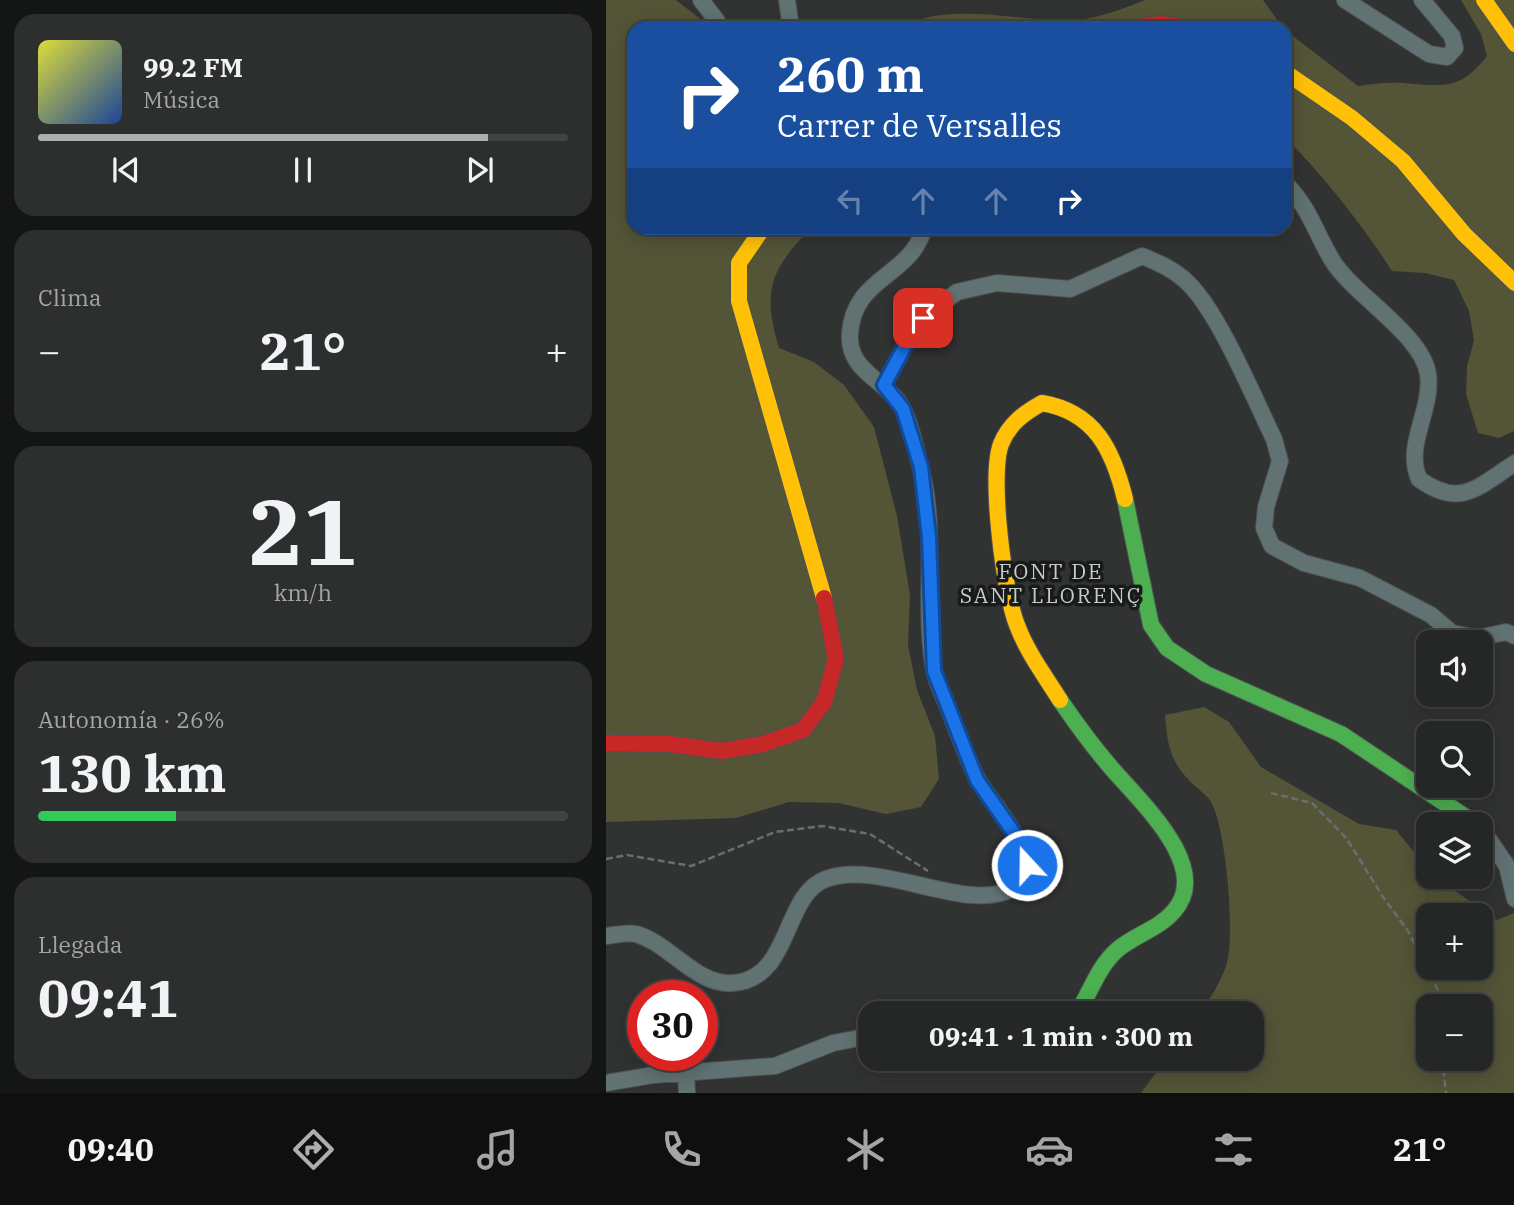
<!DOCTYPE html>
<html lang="es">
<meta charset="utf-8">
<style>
body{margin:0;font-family:"IBM Plex Serif",serif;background:#2d2e2e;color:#f1f3f6;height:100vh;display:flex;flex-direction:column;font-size:26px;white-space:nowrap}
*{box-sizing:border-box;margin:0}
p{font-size:23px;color:#a3a5a7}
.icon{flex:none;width:38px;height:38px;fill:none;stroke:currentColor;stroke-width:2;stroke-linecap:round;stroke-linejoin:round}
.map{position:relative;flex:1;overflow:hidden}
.drawer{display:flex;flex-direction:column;gap:14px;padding:14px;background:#141515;width:606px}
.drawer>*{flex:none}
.banner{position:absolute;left:21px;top:21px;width:665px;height:214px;border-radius:21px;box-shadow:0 4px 18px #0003,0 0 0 2px #424343;background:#1a4fa0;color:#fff;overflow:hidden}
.fabs{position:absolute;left:810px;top:630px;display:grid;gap:14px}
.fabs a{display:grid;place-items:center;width:77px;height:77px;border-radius:14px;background:#252626;box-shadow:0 4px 18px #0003,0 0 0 2px #424343;font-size:35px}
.speed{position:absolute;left:21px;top:980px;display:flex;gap:14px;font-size:35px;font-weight:700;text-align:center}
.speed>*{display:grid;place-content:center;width:91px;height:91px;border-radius:50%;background:#252626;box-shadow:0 4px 18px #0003,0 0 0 2px #424343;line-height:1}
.speed .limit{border:10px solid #d22;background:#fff;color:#111}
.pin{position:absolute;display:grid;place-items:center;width:60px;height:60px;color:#fff;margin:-30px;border-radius:14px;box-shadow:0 4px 10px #0006}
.me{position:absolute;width:77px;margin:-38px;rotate:339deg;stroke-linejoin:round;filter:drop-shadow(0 0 5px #0008)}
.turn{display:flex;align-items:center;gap:24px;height:147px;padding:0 35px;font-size:32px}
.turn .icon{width:91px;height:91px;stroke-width:2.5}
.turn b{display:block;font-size:49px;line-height:60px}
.lanes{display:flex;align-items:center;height:66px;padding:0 35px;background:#0003;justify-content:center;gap:35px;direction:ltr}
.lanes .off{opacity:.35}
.big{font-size:52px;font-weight:700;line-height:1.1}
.drawer .widget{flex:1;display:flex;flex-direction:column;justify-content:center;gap:10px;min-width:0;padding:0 24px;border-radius:21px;background:#2d2e2e}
.drawer .dial{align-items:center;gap:0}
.dial b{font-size:91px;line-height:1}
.song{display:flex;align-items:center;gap:21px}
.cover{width:84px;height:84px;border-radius:10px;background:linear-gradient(135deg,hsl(60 70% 55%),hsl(220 70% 35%))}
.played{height:7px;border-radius:4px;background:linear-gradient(90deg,#acafae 85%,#424343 85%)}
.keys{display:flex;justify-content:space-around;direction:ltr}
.heat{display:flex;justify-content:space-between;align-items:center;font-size:38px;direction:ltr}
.charge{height:10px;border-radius:5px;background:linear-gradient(90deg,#34c759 26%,#424343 0)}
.trip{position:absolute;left:252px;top:1001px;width:406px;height:70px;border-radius:21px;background:#252626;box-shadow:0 4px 18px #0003,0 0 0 2px #424343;font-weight:700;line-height:70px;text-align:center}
.dock{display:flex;height:112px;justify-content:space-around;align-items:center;background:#0f0f0f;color:#a3a5a7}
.dock .icon{width:49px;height:49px}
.dock .selected{color:#acafae}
.dock b{font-size:32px;color:#f1f3f6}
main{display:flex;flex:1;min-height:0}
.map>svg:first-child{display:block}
.green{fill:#545437;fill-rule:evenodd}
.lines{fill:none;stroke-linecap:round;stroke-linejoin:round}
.street-casing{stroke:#4f5151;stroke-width:18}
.fast-casing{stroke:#4f5151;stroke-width:18}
.slow-casing{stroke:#4f5151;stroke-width:18}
.jam-casing{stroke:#4f5151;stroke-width:18}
.path{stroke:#677070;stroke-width:2.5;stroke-dasharray:7 3.5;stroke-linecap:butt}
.street{stroke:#617273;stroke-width:16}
.fast{stroke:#4caf50;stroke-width:16}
.slow{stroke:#ffc107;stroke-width:16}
.jam{stroke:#c62828;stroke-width:16}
.route-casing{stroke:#114b97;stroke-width:18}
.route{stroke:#1a73e8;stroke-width:12}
.labels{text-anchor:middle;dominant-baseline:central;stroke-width:7;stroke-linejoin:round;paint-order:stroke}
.neighbourhood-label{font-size:21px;letter-spacing:2px;fill:#c6cac8;stroke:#191a1a}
</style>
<main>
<section class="drawer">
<div class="widget">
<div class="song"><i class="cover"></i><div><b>99.2 FM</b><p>Música</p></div></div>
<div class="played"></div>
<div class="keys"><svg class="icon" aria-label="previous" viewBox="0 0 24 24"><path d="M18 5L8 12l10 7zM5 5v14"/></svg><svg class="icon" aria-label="pause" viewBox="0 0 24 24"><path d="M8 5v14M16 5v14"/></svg><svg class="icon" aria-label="next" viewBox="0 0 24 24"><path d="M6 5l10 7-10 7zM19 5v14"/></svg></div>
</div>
<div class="widget"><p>Clima</p>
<div class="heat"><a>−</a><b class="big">21°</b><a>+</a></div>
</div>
<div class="widget dial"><b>21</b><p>km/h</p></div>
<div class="widget"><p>Autonomía · 26%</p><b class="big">130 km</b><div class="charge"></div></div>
<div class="widget"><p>Llegada</p><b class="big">09:41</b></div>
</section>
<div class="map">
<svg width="909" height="1093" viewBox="0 0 909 1093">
<rect width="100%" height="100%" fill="#313232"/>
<path class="green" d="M 0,0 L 70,0 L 97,21 L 97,28 L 28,28 L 28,228 L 102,228 L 118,236 L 130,228 L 205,228 C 164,270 156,291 173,348 L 208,362 L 238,385 L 268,427 L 291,516 L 304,595 L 302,645 L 311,690 L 329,736 L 333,779 L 315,807 L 280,814 L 232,803 L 183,802 L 130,818 L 0,822 Z
M 539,0 L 657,0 L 677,28 L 293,28 C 342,0 411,22 467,20 C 492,19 516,9 539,0 Z
M 855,0 L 908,0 L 908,431 L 893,438 L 872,433 L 860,394 L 861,366 L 868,340 L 863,311 L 848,280 L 819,273 L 786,271 C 755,223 719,178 679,137 L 679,30 L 752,86 C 767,84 782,82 797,83 C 837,86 854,91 881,56 L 875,34 Z
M 598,707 L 623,722 L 655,767 L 753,824 L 790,830 L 822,869 L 822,877 L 829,877 L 891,920 L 908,913 L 908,1093 L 535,1093 L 560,1059 L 646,1059 L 646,1013 L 594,1013 C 604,999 614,983 620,966 C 630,938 620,828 605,802 C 600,793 588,787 582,779 C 563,760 561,740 559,715 ZM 875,915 L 875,968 L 822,968 L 822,915 ZM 822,1006 L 875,1006 L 875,1059 L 822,1059 Z"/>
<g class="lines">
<g class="street-casing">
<path id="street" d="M 95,0 L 111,21
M 181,0 L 185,28
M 739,0 L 823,54 L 841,57 L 849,48 L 846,36 L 816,0
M 679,183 C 705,210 708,230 726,260 C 747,295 816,334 822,374 C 827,410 798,445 813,479 C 854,509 872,487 909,463
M 278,385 L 307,331 L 317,318 L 351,292 L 391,283 L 464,289 L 536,256 C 553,263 569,270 582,283 C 613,313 648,398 668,439 L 674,461 L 660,507 L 658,528 L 666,546 L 698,563 L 754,578 L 825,615 L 846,633 L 872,638 L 900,632 L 909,636
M 875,828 L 901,866 L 909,899
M 0,936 C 9,935 21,932 30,934 C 65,944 90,986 127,983 C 186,979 176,895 220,879 C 276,859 362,915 407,888 C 447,865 383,802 371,778 C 360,757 352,733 343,710 C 338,697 330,683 328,670 C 316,602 333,529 313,462 C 309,445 305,425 297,409 C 281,379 241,373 244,333 C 248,276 305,277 318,228
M 80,1072 L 81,1093
M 0,1083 L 47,1075 L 169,1066 L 227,1043 L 264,1036"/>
</g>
<g class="fast-casing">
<path id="fast" d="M 334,28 L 383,28
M 519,499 L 545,625 L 561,648 L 600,674 L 735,734 L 870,824
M 454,700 C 469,722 485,744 502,764 C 530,798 608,866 568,911 C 553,929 528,935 511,950 C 491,968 485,992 471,1013"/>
</g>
<g class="slow-casing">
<path id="slow" d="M 878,0 L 909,44
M 679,72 L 746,118 L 797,161 L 858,234 L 909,283
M 157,228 L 133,263 L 133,301 L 218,598
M 454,700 C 439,676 421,652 411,625 C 398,593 383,476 395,444 C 403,424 418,413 436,403 C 489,412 507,450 519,499"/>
</g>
<g class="jam-casing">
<path id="jam" d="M 526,28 L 555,24 L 582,28
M 0,743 L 64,744 L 116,751 L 157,744 L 197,730 L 218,702 L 230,659 L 218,598"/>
</g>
<path class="path" d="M 665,793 L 706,803 L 741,839 L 777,897 L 802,931 L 836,998 L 836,1006
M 0,859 L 21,855 L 85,866 L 169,832 L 216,826 L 264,834 L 322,871
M 836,1059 L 840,1093"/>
<use href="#street" class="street"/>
<use href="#fast" class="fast"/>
<use href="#slow" class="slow"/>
<use href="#jam" class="jam"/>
</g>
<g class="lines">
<g class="route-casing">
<path id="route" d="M 317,318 L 307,331 L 278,385 L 297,409 L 315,467 L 323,537 L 328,671 L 371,780 L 415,843 L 421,865"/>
</g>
<use href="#route" class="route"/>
</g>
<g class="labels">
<g class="neighbourhood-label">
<text x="445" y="571">FONT DE<tspan x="445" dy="24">SANT LLORENÇ</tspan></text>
</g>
</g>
</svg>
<div class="fabs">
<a><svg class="icon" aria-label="sound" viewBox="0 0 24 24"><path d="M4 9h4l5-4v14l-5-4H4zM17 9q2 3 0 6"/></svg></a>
<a><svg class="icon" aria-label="search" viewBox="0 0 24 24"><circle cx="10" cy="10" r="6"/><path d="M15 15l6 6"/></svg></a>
<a><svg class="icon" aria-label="layers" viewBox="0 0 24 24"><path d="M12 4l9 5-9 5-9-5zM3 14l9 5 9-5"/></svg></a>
<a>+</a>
<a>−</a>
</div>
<div class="speed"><div class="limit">30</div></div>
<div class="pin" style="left:317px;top:318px;background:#d93025"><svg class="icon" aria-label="arrive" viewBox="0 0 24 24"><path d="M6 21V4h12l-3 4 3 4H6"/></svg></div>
<svg class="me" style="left:421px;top:865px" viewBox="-20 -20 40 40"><circle r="17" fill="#1a73e8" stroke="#fff" stroke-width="3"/><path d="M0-11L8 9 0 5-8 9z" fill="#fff"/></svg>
<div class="trip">09:41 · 1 min · 300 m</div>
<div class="banner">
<div class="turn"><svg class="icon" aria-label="right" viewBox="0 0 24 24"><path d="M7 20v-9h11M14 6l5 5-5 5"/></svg><div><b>260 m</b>Carrer de Versalles</div></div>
<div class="lanes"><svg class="icon off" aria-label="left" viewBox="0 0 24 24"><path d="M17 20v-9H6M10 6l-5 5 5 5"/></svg><svg class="icon off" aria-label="ahead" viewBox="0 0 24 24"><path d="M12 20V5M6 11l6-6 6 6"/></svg><svg class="icon off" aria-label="ahead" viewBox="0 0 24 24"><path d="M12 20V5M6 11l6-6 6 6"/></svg><svg class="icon" aria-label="right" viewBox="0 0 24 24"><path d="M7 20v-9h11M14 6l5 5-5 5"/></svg></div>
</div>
</div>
</main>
<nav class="dock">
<b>09:40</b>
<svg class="icon selected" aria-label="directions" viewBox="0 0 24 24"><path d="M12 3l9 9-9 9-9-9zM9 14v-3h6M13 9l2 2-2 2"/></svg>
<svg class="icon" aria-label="music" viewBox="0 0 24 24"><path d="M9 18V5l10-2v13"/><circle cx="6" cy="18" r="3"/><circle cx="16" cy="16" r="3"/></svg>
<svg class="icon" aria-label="phone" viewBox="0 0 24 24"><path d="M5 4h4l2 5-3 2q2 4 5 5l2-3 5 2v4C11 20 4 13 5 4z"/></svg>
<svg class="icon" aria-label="climate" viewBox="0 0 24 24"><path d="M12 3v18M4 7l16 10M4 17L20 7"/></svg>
<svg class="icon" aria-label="car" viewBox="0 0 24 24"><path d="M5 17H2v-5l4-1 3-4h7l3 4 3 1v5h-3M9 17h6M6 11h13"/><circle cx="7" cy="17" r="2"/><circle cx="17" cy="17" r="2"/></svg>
<svg class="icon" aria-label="filters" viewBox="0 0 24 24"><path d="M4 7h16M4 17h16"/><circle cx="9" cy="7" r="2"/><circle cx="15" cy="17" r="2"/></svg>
<b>21°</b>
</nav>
